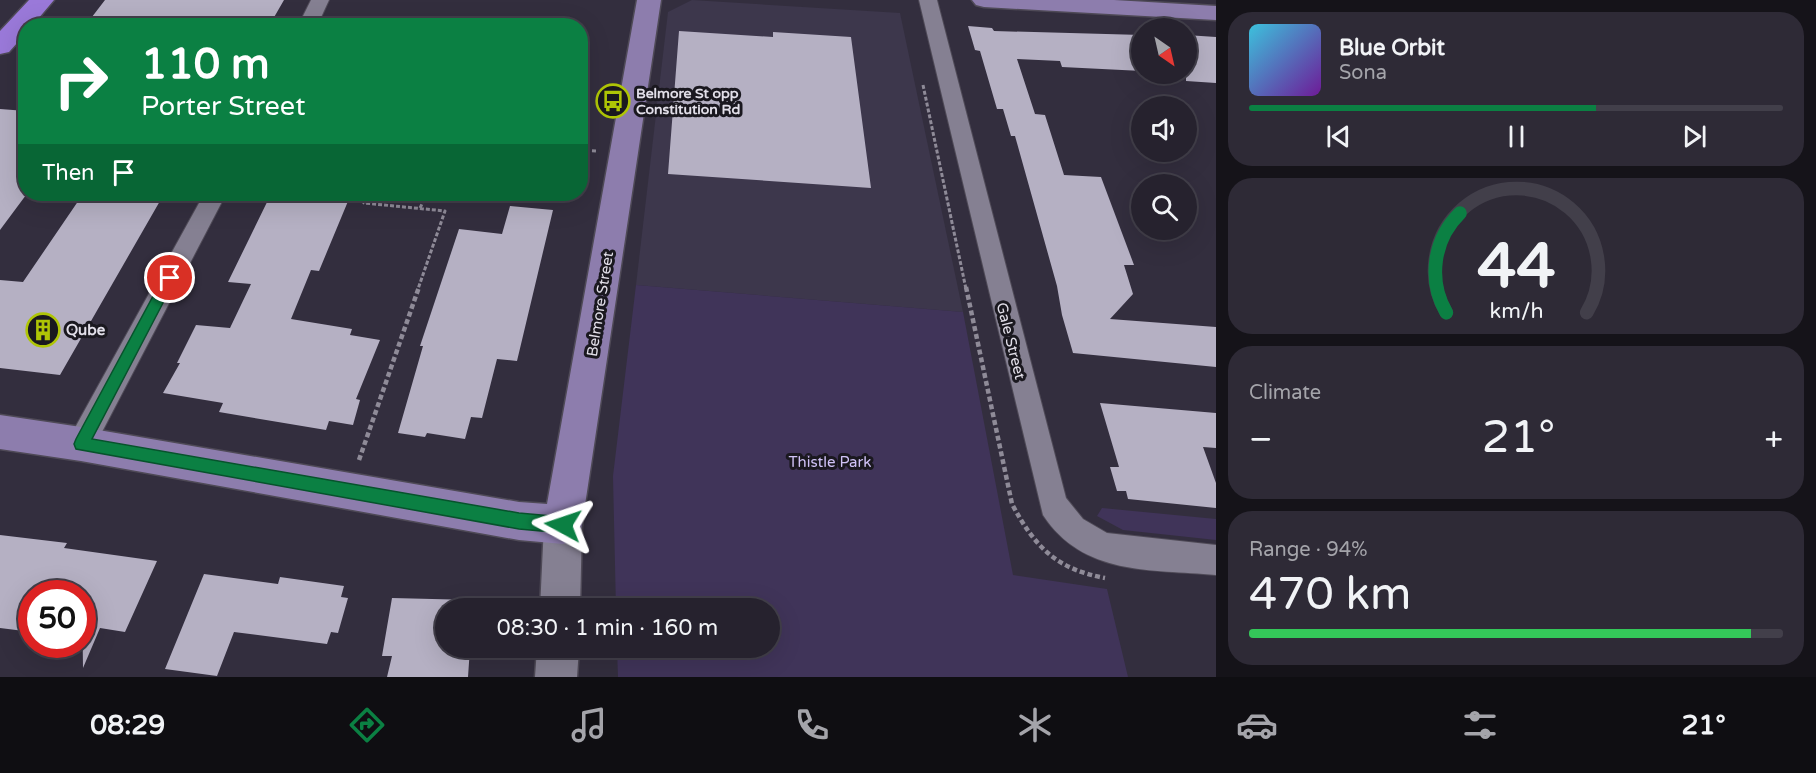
<!DOCTYPE html>
<meta charset="utf-8">
<style>
body{margin:0;font-family:"Varela Round",sans-serif;background:#2e2a36;color:#f1f3f6;height:100vh;display:flex;flex-direction:column;font-size:22px;white-space:nowrap}
*{box-sizing:border-box;margin:0}
p{font-size:20px;color:#a4a4aa}
.icon{flex:none;width:33px;height:33px;fill:none;stroke:currentColor;stroke-width:2;stroke-linecap:round;stroke-linejoin:round}
.map{position:relative;flex:1;overflow:hidden}
.sheet{display:flex;flex-direction:column;gap:12px;padding:12px;background:#151319;width:600px}
.sheet>*{flex:none}
.hud{position:absolute;left:18px;top:18px;width:570px;height:183px;border-radius:24px;box-shadow:0 6px 24px #0002,0 0 0 2px #423f4a;background:#0b8043;color:#fff;overflow:hidden}
.needle{width:39px;rotate:146deg}
.controls{position:absolute;left:1131px;top:18px;display:grid;gap:12px}
.controls a{display:grid;place-items:center;width:66px;height:66px;border-radius:50%;background:#26222e;box-shadow:0 6px 24px #0002,0 0 0 2px #423f4a;font-size:30px}
.speed{position:absolute;left:18px;top:580px;display:flex;gap:12px;font-size:30px;font-weight:700;text-align:center}
.speed>*{display:grid;place-content:center;width:78px;height:78px;border-radius:50%;background:#26222e;box-shadow:0 6px 24px #0002,0 0 0 2px #423f4a;line-height:1}
.speed .limit{border:9px solid #d22;background:#fff;color:#111}
.pin{position:absolute;display:grid;place-items:center;width:51px;height:51px;color:#fff;margin:-26px;border:3px solid #fff;border-radius:50%;box-shadow:0 2px 6px #0007}
.me{position:absolute;width:66px;margin:-33px;rotate:275deg;stroke-linejoin:round;filter:drop-shadow(0 0 4px #0008)}
.turn{display:flex;align-items:center;gap:21px;height:126px;padding:0 24px;font-size:27px}
.turn .icon{width:78px;height:78px;stroke-width:2.5}
.turn b{display:block;font-size:42px;line-height:51px}
.then{display:flex;align-items:center;height:57px;padding:0 24px;background:#0003;gap:12px;font-size:22px}
.big{font-size:45px;font-weight:600;line-height:1.1}
.sheet .card{flex:1;display:flex;flex-direction:column;justify-content:center;gap:9px;min-width:0;padding:0 21px;border-radius:24px;background:#2e2a36}
.sheet .dial{align-items:center;gap:0}
.dial svg{height:156px;overflow:visible;fill:none;stroke:#423f4a;stroke-width:7;stroke-linecap:round;text-anchor:middle}
.dial text{fill:#f1f3f6;stroke:none}
.song{display:flex;align-items:center;gap:18px}
.cover{width:72px;height:72px;border-radius:9px;background:linear-gradient(135deg,hsl(190 70% 55%),hsl(280 70% 35%))}
.played{height:6px;border-radius:3px;background:linear-gradient(90deg,#0b8043 65%,#423f4a 65%)}
.keys{display:flex;justify-content:space-around;direction:ltr}
.heat{display:flex;justify-content:space-between;align-items:center;font-size:33px;direction:ltr}
.charge{height:9px;border-radius:4px;background:linear-gradient(90deg,#34c759 94%,#423f4a 0)}
.trip{position:absolute;left:435px;top:598px;width:345px;height:60px;border-radius:30px;background:#26222e;box-shadow:0 6px 24px #0002,0 0 0 2px #423f4a;font-weight:600;line-height:60px;text-align:center}
.tabs{display:flex;height:96px;justify-content:space-around;align-items:center;background:#0f0e12;color:#a4a4aa}
.tabs .icon{width:42px;height:42px}
.tabs .selected{color:#0b8043}
.tabs b{font-size:27px;color:#f1f3f6}
main{display:flex;flex:1;min-height:0}
.map>svg:first-child{display:block}
.built{fill:#3d374c}
.green{fill:#403459}
.building{fill:#b5b0c3}
.lines{fill:none;stroke-linecap:round;stroke-linejoin:round}
.minor-casing{stroke:#4f4a57;stroke-width:2}
.tertiary-casing{stroke:#4f4a57;stroke-width:3}
.secondary-casing{stroke:#4f4a57;stroke-width:3}
.trunk-casing{stroke:#4f4a57;stroke-width:3}
.path-far1{stroke:#8f8b98;stroke-width:3;stroke-dasharray:4 2;stroke-linecap:butt}
.path{stroke:#8f8b98;stroke-width:4.5;stroke-dasharray:5 3;stroke-linecap:butt}
.minor{fill:#858092;fill-rule:evenodd}
.tertiary{fill:#858092;fill-rule:evenodd}
.secondary{fill:#8d7dad;fill-rule:evenodd}
.trunk{fill:#9a79d9;fill-rule:evenodd}
.route{fill:#0b8043;stroke:#07532c;stroke-width:1.5}
.labels{text-anchor:middle;dominant-baseline:central;stroke-width:6;stroke-linejoin:round;paint-order:stroke}
.far-poi-label{font-size:14px;font-weight:bold;fill:#e2dfe9;stroke:#1a181f;text-anchor:start}
.street-label{font-size:15px;fill:#e2dfe9;stroke:#1a181f}
.poi-label{font-size:15px;font-weight:bold;fill:#e2dfe9;stroke:#1a181f;text-anchor:start}
.park-label{font-size:15px;fill:#d0c2f6;stroke:#1a181f}
</style>
<main>
<div class="map">
<svg width="1216" height="677" viewBox="0 0 1216 677">
<rect width="100%" height="100%" fill="#332e3e"/>
<path class="built" d="M 692,0 L 900,13 L 963,312 L 636,285 L 668,12 Z"/>
<path class="green" d="M 636,285 L 963,312 L 1013,575 L 1107,589 L 1128,677 L 618,677 L 617,648 L 770,648 L 770,609 L 616,609 L 613,476 Z
M 1102,508 L 1216,519 L 1216,540 L 1123,530 L 1097,516 Z"/>
<path class="building" d="M 105,0 L 284,0 L 269,26 L 180,26 L 137,23 L 135,26 L 85,26 Z
M 968,26 L 992,28 L 994,31 L 1142,35 L 1142,71 L 1062,67 L 1060,61 L 1017,59 L 1035,114 L 1045,115 L 1064,175 L 1101,177 L 1134,265 L 1124,265 L 1133,294 L 1110,319 L 1216,327 L 1216,367 L 1073,353 L 1062,315 L 1057,286 L 1015,136 L 1011,136 L 1003,109 L 997,109 L 980,51 L 975,50 Z
M 679,31 L 773,37 L 773,32 L 851,37 L 871,188 L 668,174 Z
M 1186,35 L 1216,37 L 1216,83 L 1186,81 Z
M 0,109 L 26,111 L 26,195 L 0,230 Z
M 83,194 L 164,194 L 60,375 L 0,368 L 0,280 L 23,282 Z
M 271,194 L 351,194 L 319,271 L 311,270 L 291,319 L 352,329 L 350,335 L 380,340 L 356,399 L 360,400 L 353,425 L 329,421 L 326,430 L 219,412 L 223,403 L 163,393 L 180,363 L 177,363 L 196,325 L 230,328 L 251,284 L 228,282 Z
M 510,206 L 553,210 L 517,361 L 497,359 L 482,418 L 471,417 L 465,439 L 427,433 L 425,437 L 398,433 L 423,346 L 420,346 L 459,229 L 502,234 Z
M 1100,403 L 1216,413 L 1216,448 L 1203,447 L 1216,483 L 1216,508 L 1128,499 L 1126,491 L 1117,491 L 1110,467 L 1119,467 Z
M 0,535 L 67,543 L 64,548 L 157,561 L 125,632 L 100,628 L 83,668 L 82,594 L 32,594 L 32,632 L 0,628 Z
M 204,574 L 278,584 L 280,577 L 344,586 L 341,597 L 348,598 L 338,633 L 331,632 L 327,644 L 234,632 L 217,676 L 165,669 Z
M 392,598 L 473,600 L 472,609 L 446,609 L 446,648 L 470,648 L 468,677 L 387,677 L 392,656 L 382,656 Z"/>
<g class="lines">
<g class="minor-casing">
<path id="minor" d="M 311,0 L 329,0 L 317,26 L 298,26 Z
M 919,0 L 937,0 L 1066,498 L 1083,519 L 1107,533 L 1216,545 L 1216,575 C 1150,569 1083,576 1043,515 Z
M 204,194 L 226,194 L 91,453 L 81,457 L 71,453 L 67,444 L 71,435 Z"/>
</g>
<g class="tertiary-casing">
<path id="tertiary" d="M 563,506 L 577,511 L 582,525 L 580,609 L 540,609 L 544,525 L 549,511 Z
M 537,648 L 579,648 L 577,677 L 535,677 Z"/>
</g>
<g class="secondary-casing">
<path id="secondary" d="M 637,0 L 661,0 L 582,525 L 577,539 L 563,544 L 519,540 L 81,461 L 0,449 L 0,415 L 81,427 L 519,502 L 547,504 Z
M 972,0 L 1114,0 L 1216,6 L 1216,20 L 984,7 L 976,5 Z"/>
</g>
<g class="trunk-casing">
<path id="trunk" d="M 29,0 L 54,0 L 32,26 L 26,26 L 26,33 L 9,52 L 0,54 L 0,31 Z"/>
</g>
<path class="path-far1" d="M 923,85 L 966,289
M 580,150 L 597,151
M 368,194 L 364,203 L 445,211 L 418,289
M 420,208 L 427,194"/>
<path class="path" d="M 966,287 L 1012,504 C 1035,547 1056,569 1105,578
M 359,460 L 419,287"/>
<use href="#minor" class="minor"/>
<use href="#tertiary" class="tertiary"/>
<use href="#secondary" class="secondary"/>
<use href="#trunk" class="trunk"/>
</g>
<path class="route" d="M 170,273 L 176,278 L 92,439 L 519,513 L 563,517 L 569,519 L 571,525 L 569,531 L 563,533 L 519,529 L 76,449 L 74,444 L 76,439 L 165,274 Z"/>
<defs>
<g id="bus-ring" transform="scale(1.725)"><circle r="9.5" fill="#1a181f" stroke="#afc506" stroke-width="1.5"/><path d="M-5-6H5V4H4V6H2V4H-2V6H-4V4H-5ZM-3.5-4V0h7V-4ZM-3.5 1.2v1.5H-2V1.2ZM2 1.2v1.5H3.5V1.2Z" fill="#afc506"/></g>
<g id="building-ring" transform="scale(1.725)"><circle r="9.5" fill="#1a181f" stroke="#afc506" stroke-width="1.5"/><path d="M-4-6H4V6H1V3H-1V6H-4ZM-2.5-4.3h1.7v1.8h-1.7ZM.8-4.3h1.7v1.8H.8ZM-2.5-1h1.7V.8h-1.7ZM.8-1h1.7V.8H.8Z" fill="#afc506"/></g>
</defs>
<g fill-rule="evenodd">
<use href="#bus-ring" x="613" y="101"/>
<use href="#building-ring" x="43" y="330"/>
</g>
<g class="labels">
<g class="far-poi-label">
<text x="636" y="93">Belmore St opp<tspan x="636" dy="16">Constitution Rd</tspan></text>
</g>
<g class="street-label">
<text transform="translate(600 304) rotate(-81)">Belmore Street</text>
<text transform="translate(1011 341) rotate(76)">Gale Street</text>
</g>
<g class="poi-label">
<text x="66" y="330">Qube</text>
</g>
<g class="park-label">
<text x="830" y="462">Thistle Park</text>
</g>
</g>
</svg>
<div class="controls">
<a><svg class="needle" viewBox="-14 -14 28 28"><path d="M0-13l5 13h-10z" fill="#e53935"/><path d="M0 13l5-13h-10z" fill="#a4a4aa"/></svg></a>
<a><svg class="icon" aria-label="sound" viewBox="0 0 24 24"><path d="M4 9h4l5-4v14l-5-4H4zM17 9q2 3 0 6"/></svg></a>
<a><svg class="icon" aria-label="search" viewBox="0 0 24 24"><circle cx="10" cy="10" r="6"/><path d="M15 15l6 6"/></svg></a>
</div>
<div class="speed"><div class="limit">50</div></div>
<div class="pin" style="left:170px;top:278px;background:#d93025"><svg class="icon" aria-label="arrive" viewBox="0 0 24 24"><path d="M6 21V4h12l-3 4 3 4H6"/></svg></div>
<svg class="me" style="left:563px;top:525px" viewBox="-20 -20 40 40"><path d="M0-17L14 15 0 8-14 15z" fill="#0b8043" stroke="#fff" stroke-width="4"/></svg>
<div class="trip">08:30 · 1 min · 160 m</div>
<div class="hud">
<div class="turn"><svg class="icon" aria-label="right" viewBox="0 0 24 24"><path d="M7 20v-9h11M14 6l5 5-5 5"/></svg><div><b>110 m</b>Porter Street</div></div>
<div class="then">Then<svg class="icon" aria-label="arrive" viewBox="0 0 24 24"><path d="M6 21V4h12l-3 4 3 4H6"/></svg></div>
</div>
</div>
<section class="sheet">
<div class="card">
<div class="song"><i class="cover"></i><div><b>Blue Orbit</b><p>Sona</p></div></div>
<div class="played"></div>
<div class="keys"><svg class="icon" aria-label="previous" viewBox="0 0 24 24"><path d="M18 5L8 12l10 7zM5 5v14"/></svg><svg class="icon" aria-label="pause" viewBox="0 0 24 24"><path d="M8 5v14M16 5v14"/></svg><svg class="icon" aria-label="next" viewBox="0 0 24 24"><path d="M6 5l10 7-10 7zM19 5v14"/></svg></div>
</div>
<div class="card dial"><svg viewBox="0 0 100 80">
<path d="M14 69A42 42 0 1 1 86 69"/>
<path d="M14 69A42 42 0 0 1 21 18" stroke="#0b8043"/>
<text x="50" y="56" font-size="32" font-weight="700">44</text>
<text x="50" y="72" font-size="11">km/h</text>
</svg></div>
<div class="card"><p>Climate</p>
<div class="heat"><a>−</a><b class="big">21°</b><a>+</a></div>
</div>
<div class="card"><p>Range · 94%</p><b class="big">470 km</b><div class="charge"></div></div>
</section>
</main>
<nav class="tabs">
<b>08:29</b>
<svg class="icon selected" aria-label="directions" viewBox="0 0 24 24"><path d="M12 3l9 9-9 9-9-9zM9 14v-3h6M13 9l2 2-2 2"/></svg>
<svg class="icon" aria-label="music" viewBox="0 0 24 24"><path d="M9 18V5l10-2v13"/><circle cx="6" cy="18" r="3"/><circle cx="16" cy="16" r="3"/></svg>
<svg class="icon" aria-label="phone" viewBox="0 0 24 24"><path d="M5 4h4l2 5-3 2q2 4 5 5l2-3 5 2v4C11 20 4 13 5 4z"/></svg>
<svg class="icon" aria-label="climate" viewBox="0 0 24 24"><path d="M12 3v18M4 7l16 10M4 17L20 7"/></svg>
<svg class="icon" aria-label="car" viewBox="0 0 24 24"><path d="M5 17H2v-5l4-1 3-4h7l3 4 3 1v5h-3M9 17h6M6 11h13"/><circle cx="7" cy="17" r="2"/><circle cx="17" cy="17" r="2"/></svg>
<svg class="icon" aria-label="filters" viewBox="0 0 24 24"><path d="M4 7h16M4 17h16"/><circle cx="9" cy="7" r="2"/><circle cx="15" cy="17" r="2"/></svg>
<b>21°</b>
</nav>
